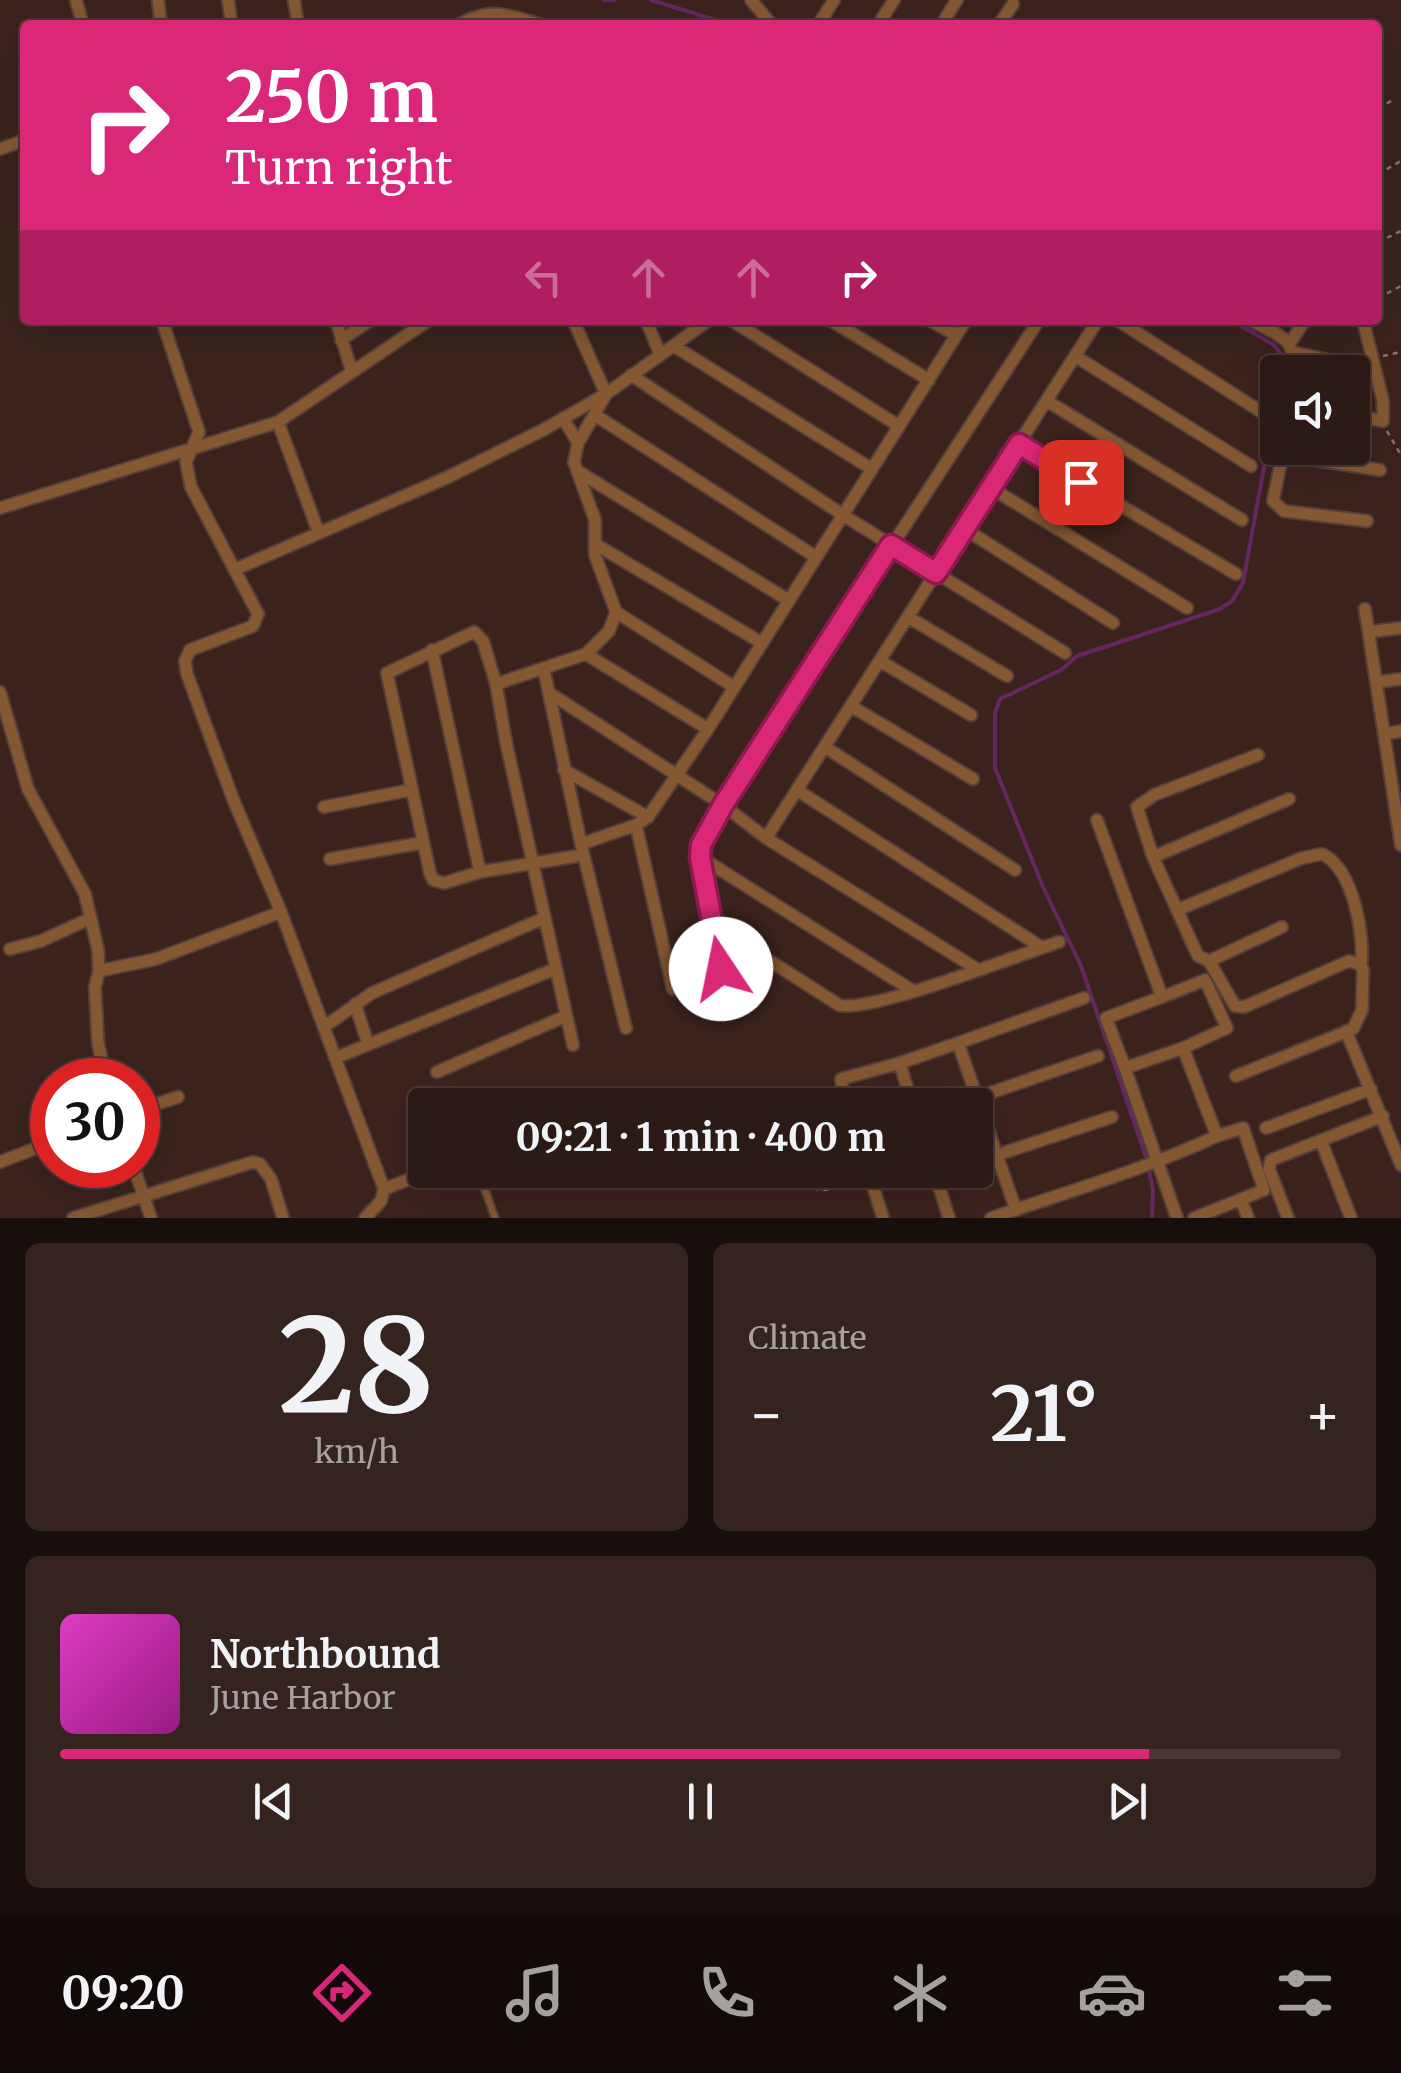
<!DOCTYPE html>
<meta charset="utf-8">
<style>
body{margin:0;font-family:Merriweather,serif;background:#34231f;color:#f1f3f6;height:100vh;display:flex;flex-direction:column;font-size:38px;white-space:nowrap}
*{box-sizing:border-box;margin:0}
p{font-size:32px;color:#a6a1a1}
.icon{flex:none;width:55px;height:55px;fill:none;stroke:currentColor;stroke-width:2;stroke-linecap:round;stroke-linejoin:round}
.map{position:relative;height:1218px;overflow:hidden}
.panel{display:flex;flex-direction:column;gap:25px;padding:25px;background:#180e0c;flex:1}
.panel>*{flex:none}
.top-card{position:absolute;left:20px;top:20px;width:1362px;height:305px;border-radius:10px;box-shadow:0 10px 40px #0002,0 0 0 2px #483835;background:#db2777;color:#fff;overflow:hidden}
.tools{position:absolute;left:1260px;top:355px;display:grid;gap:20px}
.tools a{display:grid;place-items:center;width:110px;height:110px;border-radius:10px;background:#2c1a16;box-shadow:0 10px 40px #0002,0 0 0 2px #483835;font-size:50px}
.speed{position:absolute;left:30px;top:1058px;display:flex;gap:20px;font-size:50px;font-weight:700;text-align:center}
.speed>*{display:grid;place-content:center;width:130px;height:130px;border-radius:50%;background:#2c1a16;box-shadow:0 10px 40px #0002,0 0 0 2px #483835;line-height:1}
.speed .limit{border:15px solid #d22;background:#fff;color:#111}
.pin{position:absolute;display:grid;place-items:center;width:85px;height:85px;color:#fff;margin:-42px;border-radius:20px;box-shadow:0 5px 15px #0006}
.me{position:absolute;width:110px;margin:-55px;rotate:349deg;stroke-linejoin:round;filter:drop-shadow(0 0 8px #0008)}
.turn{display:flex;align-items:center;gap:35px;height:210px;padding:0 40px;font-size:45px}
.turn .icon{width:130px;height:130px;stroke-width:2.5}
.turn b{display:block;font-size:70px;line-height:85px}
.lanes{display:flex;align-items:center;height:95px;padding:0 40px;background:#0003;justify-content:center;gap:50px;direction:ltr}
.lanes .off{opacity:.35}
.big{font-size:75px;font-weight:700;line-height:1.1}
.panel .tile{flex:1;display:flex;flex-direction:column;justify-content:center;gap:15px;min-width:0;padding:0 35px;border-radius:15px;background:#34231f}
.panel .dial{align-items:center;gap:0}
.dial b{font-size:130px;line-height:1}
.song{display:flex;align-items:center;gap:30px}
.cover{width:120px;height:120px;border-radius:15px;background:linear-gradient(135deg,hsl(310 70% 55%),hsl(310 70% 35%))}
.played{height:10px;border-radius:5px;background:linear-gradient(90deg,#db2777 85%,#483835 85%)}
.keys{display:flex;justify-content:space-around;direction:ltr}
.heat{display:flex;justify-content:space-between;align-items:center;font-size:55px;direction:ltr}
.panel .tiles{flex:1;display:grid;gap:25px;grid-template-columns:1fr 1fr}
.tile:last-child{grid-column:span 2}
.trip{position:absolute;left:408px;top:1088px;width:585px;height:100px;border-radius:10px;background:#2c1a16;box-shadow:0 10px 40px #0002,0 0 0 2px #483835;font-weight:700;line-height:100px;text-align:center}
.tabs{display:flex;height:160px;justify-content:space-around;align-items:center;background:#120a09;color:#a6a1a1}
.tabs .icon{width:70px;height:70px}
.tabs .current{color:#db2777}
.tabs b{font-size:45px;color:#f1f3f6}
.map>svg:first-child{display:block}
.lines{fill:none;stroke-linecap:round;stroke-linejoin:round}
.stream{stroke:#652760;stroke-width:4}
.service-casing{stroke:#563f3b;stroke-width:10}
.minor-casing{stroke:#563f3b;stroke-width:15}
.path{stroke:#887470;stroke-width:2.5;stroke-dasharray:5 5;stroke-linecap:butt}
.service{stroke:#855832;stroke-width:6}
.minor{stroke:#855832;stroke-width:11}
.route-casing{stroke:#8e194d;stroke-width:25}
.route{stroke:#db2777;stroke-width:18}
</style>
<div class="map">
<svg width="1401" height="1218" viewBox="0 0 1401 1218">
<rect width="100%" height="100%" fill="#3b221d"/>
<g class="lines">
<path class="stream" d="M 604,0 L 614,0
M 651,0 L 732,25
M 1231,320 L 1274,345 L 1281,354 L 1281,372
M 1152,1218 L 1153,1189 L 1146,1157 L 1081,966 L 1043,887 L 995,768 L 995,713 L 1000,699 L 1061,670 L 1077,656 L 1220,609 L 1232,601 L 1243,583 L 1278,389"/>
<g class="service-casing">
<path id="service" d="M 478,1170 L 495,1218"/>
</g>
<g class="minor-casing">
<path id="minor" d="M 76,0 L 83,25
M 158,0 L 161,25
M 228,0 L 232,25
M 294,0 L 298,25
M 751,0 L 772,25
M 458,25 C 491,6 508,15 542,25
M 818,25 L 834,0
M 878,25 L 894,0
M 941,25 L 957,0
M 999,25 L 1013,4
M 0,149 L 25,140
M 162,320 L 199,432 L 186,462 L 191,487 L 258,614 L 253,626 L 190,650 L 185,661 L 187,674 L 233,799 L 281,912 L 384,1189
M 336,320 L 352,372
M 646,320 L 660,354
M 731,320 L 899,426
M 830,320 L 929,380
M 929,320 L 956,335
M 1039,320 L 723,805 L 701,845 L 712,924 L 839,1005 C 869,1014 1020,954 1059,942
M 1117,320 L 1260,411
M 1251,320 C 1278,336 1298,337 1292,372
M 341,340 L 371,320
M 1290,343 L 1305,320
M 674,346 L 872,469
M 1296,353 L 1375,370
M 1075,356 L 1251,466
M 631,375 L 843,515 L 1065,653
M 1047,401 L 1242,520
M 595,415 L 816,557
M 1352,415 L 1383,421 L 1383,401 L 1363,320
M 563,418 L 578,443
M 278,422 L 318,531
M 1019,445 L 1236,574
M 1284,448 L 1273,501 L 1284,511 L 1367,521
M 1283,455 L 1380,470
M 579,472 L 788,600
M 991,488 L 1187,608
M 0,508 L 278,422 L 429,320
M 965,529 L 1113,623
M 595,544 L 762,643
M 236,569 L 446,478 L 543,430 L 606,394 L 573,320
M 1365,609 L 1401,845
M 616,612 L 734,687
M 908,617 L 1007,676
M 1369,632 L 1401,628
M 432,650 L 480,872
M 586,654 L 708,729
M 880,661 L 971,715
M 544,670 L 581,844
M 1378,682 L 1401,679
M 496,684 L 483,641 L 474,632 L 387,673 L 430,873 L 433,880 L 444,883 L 480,872 L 583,855
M 0,692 L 28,789 L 85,894 L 98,950 L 99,971 L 95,987 L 98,1043 L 106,1080
M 551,694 L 723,805 L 766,838 L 977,969
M 851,706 L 973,779
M 1385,734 L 1401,731
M 825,747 L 1015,870
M 1258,755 L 1154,795 L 1137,807 L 1153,857 L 1198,956 L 1209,961 L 1282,927
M 564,770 L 648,817
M 797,790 L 1041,947
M 324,807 L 410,790
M 1097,820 L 1162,997 L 1205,980 L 1227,1028 L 1183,1048
M 636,825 L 673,989
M 766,838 L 1098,320
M 700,857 L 913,991
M 1153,857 L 1289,799
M 330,859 L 421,843
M 1177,910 L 1302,858 L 1322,854 C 1353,868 1365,935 1361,965
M 712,924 L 721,969
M 10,949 L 41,941 L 91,918
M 1209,961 L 1235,1006 L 1244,1007 L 1349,961 L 1361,965 L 1363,970 L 1362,1010 L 1353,1029 L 1236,1076
M 99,971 L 156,959 L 281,912
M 355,1004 L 368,1044
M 324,1027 L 372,993 L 544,918
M 626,1028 L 581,844 L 636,825 L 648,817 L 708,729 L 966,320
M 1346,1031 L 1401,1165
M 573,1045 L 506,742 L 496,684 L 586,654 L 609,631 L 616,612 L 595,555 L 595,520 L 574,462 L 578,443 L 606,394 L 709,320
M 335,1058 L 555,969
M 900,1063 L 912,1105
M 1125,1068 L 1106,1018 L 1162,997
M 437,1072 L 566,1016
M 978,1097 L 1098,1056
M 625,1105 C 647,1097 663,1090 682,1105
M 846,1105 L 841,1079 L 900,1063 L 958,1043
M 138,1110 L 178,1097
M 1266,1128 L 1371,1089
M 1321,1141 L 1351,1218
M 997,1155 L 1112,1117
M 0,1162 L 52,1142
M 133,1165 L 151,1218
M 740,1170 L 745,1174
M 868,1170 L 883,1218
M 934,1170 L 949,1218
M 1241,1199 L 1248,1218
M 1016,1210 L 958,1043 L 1084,998
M 73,1218 L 253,1162 L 260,1164 L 271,1179 L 283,1218
M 365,1218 L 381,1201 L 384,1189 L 434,1170
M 991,1218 C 1069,1191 1141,1171 1217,1136 L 1183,1048 L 1125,1068 L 1177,1218
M 1194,1218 L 1264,1190 L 1243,1128 L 1217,1136
M 1288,1218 L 1269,1169 L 1271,1160 L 1383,1116"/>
</g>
<path class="path" d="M 1378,108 L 1393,100
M 1378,174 L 1401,161
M 1378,242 L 1401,231
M 1378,298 L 1401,286
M 1383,356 L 1401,352
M 1387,431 L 1401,455
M 806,1170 L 813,1188 C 827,1194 845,1185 856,1177
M 756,1174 L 774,1170"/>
<use href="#service" class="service"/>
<use href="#minor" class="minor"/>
</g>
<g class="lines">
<g class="route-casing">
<path id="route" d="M 721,969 L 700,857 L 701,845 L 723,805 L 891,545 L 936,573 L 1019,444 L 1081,482"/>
</g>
<use href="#route" class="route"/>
</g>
</svg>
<div class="tools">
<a><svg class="icon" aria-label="sound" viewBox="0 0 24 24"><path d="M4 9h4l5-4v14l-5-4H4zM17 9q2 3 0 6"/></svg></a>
</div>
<div class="speed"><div class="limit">30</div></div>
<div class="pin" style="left:1081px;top:482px;background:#d93025"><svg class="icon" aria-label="arrive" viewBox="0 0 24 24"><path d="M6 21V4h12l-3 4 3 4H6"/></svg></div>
<svg class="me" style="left:721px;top:969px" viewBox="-20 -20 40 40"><circle r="19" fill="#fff"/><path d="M0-13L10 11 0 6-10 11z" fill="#db2777"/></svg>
<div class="trip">09:21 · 1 min · 400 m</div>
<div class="top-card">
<div class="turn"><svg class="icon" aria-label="right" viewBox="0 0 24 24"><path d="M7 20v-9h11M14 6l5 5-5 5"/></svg><div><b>250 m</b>Turn right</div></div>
<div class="lanes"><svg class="icon off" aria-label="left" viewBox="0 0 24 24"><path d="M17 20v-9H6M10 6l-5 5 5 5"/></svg><svg class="icon off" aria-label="ahead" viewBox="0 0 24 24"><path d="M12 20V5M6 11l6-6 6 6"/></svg><svg class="icon off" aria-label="ahead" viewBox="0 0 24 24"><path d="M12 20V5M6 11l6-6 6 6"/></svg><svg class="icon" aria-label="right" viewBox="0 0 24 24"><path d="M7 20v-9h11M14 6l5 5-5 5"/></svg></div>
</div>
</div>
<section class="panel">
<div class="tiles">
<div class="tile dial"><b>28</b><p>km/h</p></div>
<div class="tile"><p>Climate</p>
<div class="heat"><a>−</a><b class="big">21°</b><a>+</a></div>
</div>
<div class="tile">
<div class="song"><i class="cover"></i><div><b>Northbound</b><p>June Harbor</p></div></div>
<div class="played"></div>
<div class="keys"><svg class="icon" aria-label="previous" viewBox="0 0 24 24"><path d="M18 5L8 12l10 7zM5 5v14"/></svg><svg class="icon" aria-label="pause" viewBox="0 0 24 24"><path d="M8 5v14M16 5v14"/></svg><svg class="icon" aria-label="next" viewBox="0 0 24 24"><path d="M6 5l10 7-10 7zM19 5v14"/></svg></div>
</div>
</div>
</section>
<nav class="tabs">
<b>09:20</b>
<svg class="icon current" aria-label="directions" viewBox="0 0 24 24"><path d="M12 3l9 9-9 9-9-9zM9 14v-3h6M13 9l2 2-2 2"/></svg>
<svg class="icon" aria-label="music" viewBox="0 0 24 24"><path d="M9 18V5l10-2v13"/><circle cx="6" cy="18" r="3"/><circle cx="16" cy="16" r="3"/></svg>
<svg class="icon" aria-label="phone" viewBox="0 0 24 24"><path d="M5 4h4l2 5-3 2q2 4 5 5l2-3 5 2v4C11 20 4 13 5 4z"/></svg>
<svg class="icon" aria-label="climate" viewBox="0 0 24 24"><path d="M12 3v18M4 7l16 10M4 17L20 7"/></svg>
<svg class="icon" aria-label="car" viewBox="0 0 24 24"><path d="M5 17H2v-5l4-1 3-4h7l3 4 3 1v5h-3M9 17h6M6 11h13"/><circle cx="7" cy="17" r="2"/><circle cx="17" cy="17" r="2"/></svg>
<svg class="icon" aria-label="filters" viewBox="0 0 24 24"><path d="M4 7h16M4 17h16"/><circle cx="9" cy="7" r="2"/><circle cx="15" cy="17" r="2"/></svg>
</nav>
